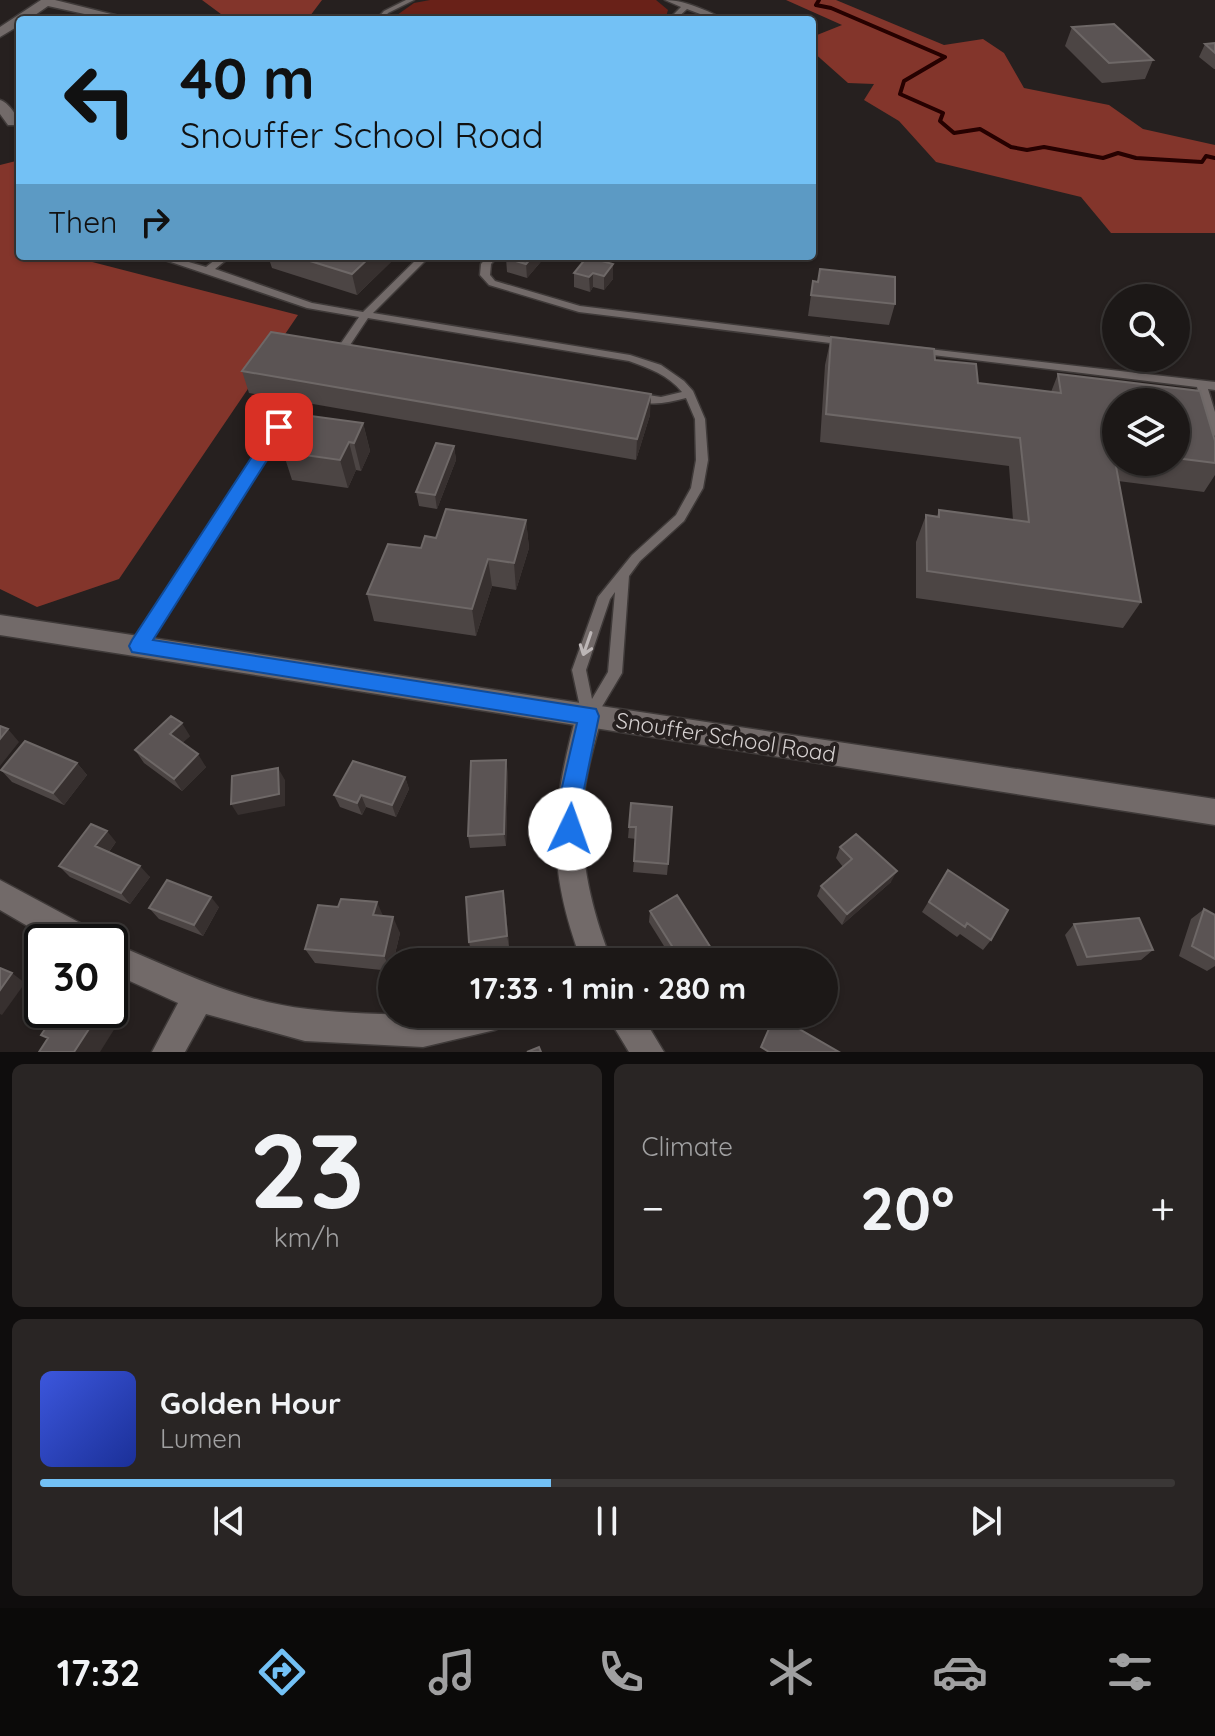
<!DOCTYPE html>
<meta charset="utf-8">
<style>
body{margin:0;font-family:Quicksand,sans-serif;background:#292524;color:#f1f3f6;height:100vh;display:flex;flex-direction:column;font-size:30px;white-space:nowrap}
*{box-sizing:border-box;margin:0}
p{font-size:26px;color:#a0a0a1}
.icon{flex:none;width:44px;height:44px;fill:none;stroke:currentColor;stroke-width:2;stroke-linecap:round;stroke-linejoin:round}
.map{position:relative;height:1052px;overflow:hidden}
.panel{display:flex;flex-direction:column;gap:12px;padding:12px;background:#0f0d0d;flex:1}
.panel>*{flex:none}
.hud{position:absolute;left:16px;top:16px;width:800px;height:244px;border-radius:8px;box-shadow:0 2px 6px #0004,0 0 0 2px #3a3736;background:#73c1f5;color:#111;overflow:hidden}
.controls{position:absolute;left:1102px;top:284px;display:grid;gap:16px}
.controls a{display:grid;place-items:center;width:88px;height:88px;border-radius:50%;background:#1c1817;box-shadow:0 2px 6px #0004,0 0 0 2px #3a3736;font-size:40px}
.speed{position:absolute;left:24px;top:924px;display:flex;gap:16px;font-size:40px;font-weight:700;text-align:center}
.speed>*{display:grid;place-content:center;width:104px;height:104px;border-radius:50%;background:#1c1817;box-shadow:0 2px 6px #0004,0 0 0 2px #3a3736;line-height:1}
.speed .limit{border:4px solid #111;border-radius:12px;background:#fff;color:#111}
.pin{position:absolute;display:grid;place-items:center;width:68px;height:68px;color:#fff;margin:-34px;border-radius:16px;box-shadow:0 4px 12px #0006}
.me{position:absolute;width:88px;margin:-44px;rotate:3deg;stroke-linejoin:round;filter:drop-shadow(0 0 6px #0008)}
.turn{display:flex;align-items:center;gap:28px;height:168px;padding:0 32px;font-size:36px}
.turn .icon{width:104px;height:104px;stroke-width:2.5}
.turn b{display:block;font-size:56px;line-height:68px}
.then{display:flex;align-items:center;height:76px;padding:0 32px;background:#0003;gap:16px;font-size:30px}
.big{font-size:60px;font-weight:700;line-height:1.1}
.panel .tile{flex:1;display:flex;flex-direction:column;justify-content:center;gap:12px;min-width:0;padding:0 28px;border-radius:12px;background:#292524}
.panel .dial{align-items:center;gap:0}
.dial b{font-size:104px;line-height:1}
.song{display:flex;align-items:center;gap:24px}
.cover{width:96px;height:96px;border-radius:12px;background:linear-gradient(135deg,hsl(230 70% 55%),hsl(230 70% 35%))}
.played{height:8px;border-radius:4px;background:linear-gradient(90deg,#73c1f5 45%,#3a3736 45%)}
.keys{display:flex;justify-content:space-around;direction:ltr}
.heat{display:flex;justify-content:space-between;align-items:center;font-size:44px;direction:ltr}
.panel .tiles{flex:1;display:grid;gap:12px;grid-template-columns:1fr 1fr}
.tile:last-child{grid-column:span 2}
.trip{position:absolute;left:378px;top:948px;width:460px;height:80px;border-radius:40px;background:#1c1817;box-shadow:0 2px 6px #0004,0 0 0 2px #3a3736;font-weight:700;line-height:80px;text-align:center}
.tab-bar{display:flex;height:128px;justify-content:space-around;align-items:center;background:#0b0a09;color:#a0a0a1}
.tab-bar .icon{width:56px;height:56px}
.tab-bar .current{color:#73c1f5}
.tab-bar b{font-size:36px;color:#f1f3f6}
.map>svg:first-child{display:block}
.green{fill:#692118}
.forest{fill:#83352b}
.lines{fill:none;stroke-linecap:round;stroke-linejoin:round}
.stream{stroke:#260100;stroke-width:4}
.service-casing{stroke:#3f3a39;stroke-width:3}
.minor-casing{stroke:#3f3a39;stroke-width:3}
.secondary-casing{stroke:#3f3a39;stroke-width:3}
.service{fill:#726a69;fill-rule:evenodd}
.minor{fill:#726a69;fill-rule:evenodd}
.secondary{fill:#726a69;fill-rule:evenodd}
.wall{fill:#4c4544;fill-rule:evenodd}
.shaded-wall{fill:#37302f}
.building{fill:#5b5454;stroke:#6e6867;stroke-width:2}
.oneway{stroke:#bcb6b6}
.route{fill:#1a73e8;stroke:#114b97;stroke-width:2}
.labels{text-anchor:middle;dominant-baseline:central;stroke-width:8;stroke-linejoin:round;paint-order:stroke}
.street-label{font-size:22px;fill:#d5d0d0;stroke:#26201f}
</style>
<div class="map">
<svg width="1215" height="1052" viewBox="0 0 1215 1052">
<rect width="100%" height="100%" fill="#26201f"/>
<path class="green" d="M 430,0 L 656,0 L 668,10 L 665,20 L 390,20 L 414,3 Z"/>
<path class="forest" d="M 202,0 L 322,0 L 307,20 L 229,20 Z
M 786,0 L 836,0 L 944,45 L 983,39 L 1004,53 L 1024,88 L 1109,105 L 1143,129 L 1215,145 L 1215,233 L 1111,233 L 1081,197 L 936,162 L 899,121 L 864,100 L 874,84 L 848,83 L 812,51 L 812,37 L 842,25 Z
M 20,160 L 20,256 L 69,256 L 298,315 L 119,579 L 37,607 L 0,589 L 0,165 Z"/>
<g class="lines">
<path class="stream" d="M 819,0 L 816,5 L 831,8 L 945,57
M 945,57 L 904,81 L 900,94 L 943,113 L 940,121 L 954,133 L 980,129 L 1011,147 L 1027,150 L 1044,147 L 1103,158 L 1118,153 L 1136,158 L 1202,162 L 1206,156 L 1215,158"/>
<g class="service-casing">
<path id="service" d="M 406,0 L 414,0 L 388,13 L 383,20 L 376,20 L 384,11 Z
M 665,0 C 684,0 709,11 725,20 L 716,20 L 687,9 L 675,20 L 668,20 L 681,7 Z
M 153,256 L 168,256 L 206,267 L 220,256 L 231,256 L 215,269 L 312,303 L 363,312 L 420,256 L 430,256 L 373,313 L 630,355 L 661,365 L 684,381 L 693,391 L 705,419 L 708,460 L 703,488 L 684,521 L 640,561 L 629,576 L 622,673 L 594,720 L 589,722 L 584,720 L 582,716 L 572,670 L 598,597 L 632,555 L 676,515 L 691,488 L 696,460 L 695,419 L 686,398 C 667,403 646,408 630,397 L 635,393 L 661,397 L 682,392 C 668,375 649,368 629,361 L 368,318 L 346,351 L 342,352 L 337,349 L 359,317 L 307,308 ZM 615,592 L 608,672 L 592,699 L 586,670 L 610,599 Z
M 488,256 L 498,256 L 491,264 L 490,275 L 495,281 L 580,306 L 846,339 L 851,342 L 846,345 L 579,312 L 489,285 L 480,275 L 481,264 Z
M 920,348 L 1215,382 L 1215,390 L 1208,389 L 1215,412 L 1215,436 L 1209,432 L 1197,387 L 916,353 L 916,349 Z
M 279,423 L 284,427 L 144,650 L 139,651 L 134,650 L 132,646 L 134,642 L 275,424 Z"/>
</g>
<g class="minor-casing">
<path id="minor" d="M 41,0 L 55,0 L 135,20 L 112,20 L 48,6 L 28,20 L 20,20 L 20,25 L 0,37 L 0,27 Z
M 0,100 C 8,102 20,118 18,125 L 8,125 L 0,114 Z
M 589,705 L 598,708 L 602,716 C 595,742 587,767 584,794 C 577,850 591,910 612,962 L 582,962 C 546,867 551,811 576,716 L 580,708 Z
M 0,880 L 95,931 L 99,942 L 55,942 L 0,910 Z
M 110,942 C 173,968 238,1002 308,1009 C 375,1017 443,1014 511,1014 L 506,1025 L 495,1030 L 423,1047 L 305,1041 L 206,1014 L 185,1052 L 152,1052 L 178,1003 L 110,972 Z
M 606,1014 L 641,1014 L 664,1052 L 629,1052 Z"/>
</g>
<g class="secondary-casing">
<path id="secondary" d="M 0,615 L 1215,799 L 1215,825 L 0,635 Z"/>
</g>
<use href="#service" class="service"/>
<use href="#minor" class="minor"/>
<use href="#secondary" class="secondary"/>
</g>
<path class="wall" d="M 1072,27 L 1153,60 L 1145,79 L 1102,83 L 1065,46 Z
M 1215,43 L 1215,69 L 1214,69 L 1199,57 L 1205,44 Z
M 268,256 L 397,256 L 357,295 L 272,268 Z
M 507,256 L 544,256 L 544,258 L 527,278 L 507,272 L 506,258 Z
M 613,264 L 613,279 L 604,290 L 593,287 L 590,292 L 574,287 L 574,273 Z
M 813,281 L 895,304 L 889,325 L 808,316 Z
M 831,337 L 934,349 L 935,360 L 976,364 L 978,383 L 1051,392 L 1058,374 L 1200,391 L 1215,441 L 1215,475 L 1204,492 L 1118,481 L 1141,602 L 1123,628 L 916,598 L 916,542 L 926,515 L 937,516 L 939,510 L 1013,520 L 1009,466 L 820,442 L 825,365 ZM 1116,402 L 1176,402 L 1176,462 L 1116,462 Z
M 242,371 L 650,415 L 636,460 L 249,393 Z
M 363,423 L 370,451 L 361,471 L 356,470 L 348,488 L 292,480 L 283,452 L 288,443 L 285,435 Z
M 454,446 L 456,460 L 437,509 L 419,506 L 416,492 Z
M 526,520 L 529,548 L 516,590 L 492,586 L 476,636 L 374,621 L 367,594 L 421,548 L 436,538 Z
M 190,736 L 182,743 L 206,767 L 182,791 L 144,763 L 135,750 Z
M 77,763 L 87,775 L 64,805 L 12,782 L 1,770 Z
M 508,772 L 506,846 L 470,848 L 468,836 Z
M 405,777 L 409,789 L 396,817 L 366,807 L 362,815 L 340,807 L 334,795 Z
M 631,803 L 668,864 L 667,875 L 633,872 L 636,839 L 628,838 Z
M 116,842 L 109,852 L 150,877 L 130,904 L 70,877 L 59,866 Z
M 840,847 L 891,882 L 842,925 L 817,896 L 821,886 L 843,867 L 836,858 Z
M 948,870 L 991,940 L 983,950 L 960,934 L 957,937 L 922,912 Z
M 505,902 L 509,946 L 471,952 L 469,942 Z
M 219,907 L 203,936 L 159,919 L 149,908 Z
M 1204,909 L 1215,915 L 1215,966 L 1207,971 L 1179,956 L 1191,919 Z
M 650,911 L 720,962 L 674,962 L 649,922 Z
M 383,916 L 400,933 L 391,971 L 315,963 L 305,949 Z
M 1074,924 L 1153,950 L 1141,960 L 1077,966 L 1065,935 Z"/>
<path class="shaded-wall" d="M 371,256 L 397,256 L 357,295 L 352,274 Z
M 533,256 L 544,256 L 544,258 L 527,278 L 526,264 Z
M 613,264 L 613,279 L 604,290 L 604,276 Z
M 593,273 L 593,287 L 590,292 L 589,277 Z
M 651,394 L 650,415 L 636,460 L 637,439 Z
M 363,423 L 370,451 L 361,471 L 354,443 Z
M 349,442 L 356,470 L 348,488 L 340,460 Z
M 454,446 L 456,460 L 437,509 L 435,495 Z
M 526,520 L 529,548 L 516,590 L 514,563 Z
M 488,559 L 492,586 L 476,636 L 472,609 Z
M 182,723 L 190,736 L 178,747 L 170,734 Z
M 8,729 L 19,742 L 0,766 L 0,739 Z
M 198,754 L 206,767 L 182,791 L 174,779 Z
M 506,760 L 508,772 L 506,846 L 504,834 Z
M 77,763 L 87,775 L 64,805 L 53,793 Z
M 278,768 L 285,780 L 285,806 L 238,815 L 231,804 Z
M 405,777 L 409,789 L 396,817 L 392,805 Z
M 361,795 L 366,807 L 362,815 L 357,803 Z
M 107,831 L 116,842 L 105,857 L 95,846 Z
M 140,866 L 150,877 L 130,904 L 121,893 Z
M 897,871 L 891,882 L 842,925 L 847,914 Z
M 503,891 L 505,902 L 509,946 L 507,936 Z
M 211,897 L 219,907 L 203,936 L 194,925 Z
M 377,902 L 384,918 L 373,915 Z
M 393,917 L 400,933 L 391,971 L 384,956 Z
M 12,973 L 25,983 L 2,1015 L 0,1014 L 0,990 Z
M 98,1015 L 115,1028 L 100,1052 L 74,1052 Z"/>
<path class="building" d="M 1114,24 L 1153,60 L 1109,63 L 1072,27 Z
M 1215,43 L 1215,53 L 1205,44 Z
M 294,256 L 371,256 L 352,274 Z
M 507,256 L 533,256 L 526,264 L 506,258 Z
M 587,257 L 613,264 L 604,276 L 593,273 L 589,277 L 574,273 Z
M 820,269 L 895,277 L 895,304 L 811,295 L 813,281 L 818,282 Z
M 271,332 L 651,394 L 637,439 L 242,371 Z
M 831,337 L 934,349 L 935,360 L 976,364 L 978,383 L 1061,393 L 1058,374 L 1200,391 L 1215,441 L 1215,463 L 1176,458 L 1176,402 L 1116,402 L 1116,451 L 1113,450 L 1141,602 L 927,571 L 926,515 L 939,517 L 939,510 L 1029,522 L 1020,438 L 826,414 Z
M 296,414 L 363,423 L 354,443 L 349,442 L 340,460 L 283,452 L 292,436 L 285,435 Z
M 436,443 L 454,446 L 435,495 L 416,492 Z
M 446,509 L 526,520 L 514,563 L 488,559 L 472,609 L 367,594 L 388,544 L 421,548 L 425,536 L 436,538 Z
M 171,716 L 182,723 L 170,734 L 198,754 L 174,779 L 135,750 Z
M 0,726 L 8,729 L 0,739 Z
M 25,741 L 77,763 L 53,793 L 1,770 Z
M 506,760 L 504,834 L 468,836 L 471,761 Z
M 353,761 L 405,777 L 392,805 L 361,795 L 357,803 L 334,795 Z
M 278,768 L 279,794 L 231,804 L 232,776 Z
M 631,803 L 672,807 L 668,864 L 634,861 L 636,827 L 629,827 Z
M 91,824 L 107,831 L 95,846 L 140,866 L 121,893 L 59,866 Z
M 856,834 L 897,871 L 847,914 L 821,886 L 852,859 L 840,847 Z
M 948,870 L 1008,910 L 991,940 L 967,923 L 965,927 L 929,902 Z
M 167,880 L 211,897 L 194,925 L 149,908 Z
M 503,891 L 507,936 L 469,942 L 466,897 Z
M 677,895 L 720,962 L 682,962 L 650,911 Z
M 341,899 L 377,902 L 373,915 L 393,917 L 384,956 L 305,949 L 318,905 L 338,907 Z
M 1204,909 L 1215,915 L 1215,959 L 1192,946 Z
M 1139,918 L 1153,950 L 1087,957 L 1074,924 Z
M 0,968 L 12,973 L 0,990 Z
M 58,1010 L 87,1010 L 98,1015 L 74,1052 L 39,1052 L 48,1038 L 41,1035 Z
M 775,1015 L 839,1052 L 769,1052 L 761,1047 Z
M 539,1047 L 541,1052 L 527,1052 Z"/>
<defs><path id="oneway-shaft" d="M-6 0H5M1.5-3L5.5 0L1.5 3" fill="none" stroke-width="1.6" stroke-linecap="round" stroke-linejoin="round" transform="scale(2)"/></defs>
<use class="oneway" href="#oneway-shaft" transform="translate(587 644) rotate(109)"/>
<path class="route" d="M 279,421 L 288,427 L 153,640 L 596,709 L 599,716 L 581,804 L 582,829 L 578,837 L 570,840 L 562,837 L 558,804 L 577,723 L 132,652 L 129,646 L 132,640 L 274,423 Z"/>
<g class="labels">
<g class="street-label">
<text transform="translate(726 737) rotate(9)">Snouffer School Road</text>
</g>
</g>
</svg>
<div class="controls">
<a><svg class="icon" aria-label="search" viewBox="0 0 24 24"><circle cx="10" cy="10" r="6"/><path d="M15 15l6 6"/></svg></a>
<a><svg class="icon" aria-label="layers" viewBox="0 0 24 24"><path d="M12 4l9 5-9 5-9-5zM3 14l9 5 9-5"/></svg></a>
</div>
<div class="speed"><div class="limit">30</div></div>
<div class="pin" style="left:279px;top:427px;background:#d93025"><svg class="icon" aria-label="arrive" viewBox="0 0 24 24"><path d="M6 21V4h12l-3 4 3 4H6"/></svg></div>
<svg class="me" style="left:570px;top:829px" viewBox="-20 -20 40 40"><circle r="19" fill="#fff"/><path d="M0-13L10 11 0 6-10 11z" fill="#1a73e8"/></svg>
<div class="trip">17:33 · 1 min · 280 m</div>
<div class="hud">
<div class="turn"><svg class="icon" aria-label="left" viewBox="0 0 24 24"><path d="M17 20v-9H6M10 6l-5 5 5 5"/></svg><div><b>40 m</b>Snouffer School Road</div></div>
<div class="then">Then<svg class="icon" aria-label="right" viewBox="0 0 24 24"><path d="M7 20v-9h11M14 6l5 5-5 5"/></svg></div>
</div>
</div>
<section class="panel">
<div class="tiles">
<div class="tile dial"><b>23</b><p>km/h</p></div>
<div class="tile"><p>Climate</p>
<div class="heat"><a>−</a><b class="big">20°</b><a>+</a></div>
</div>
<div class="tile">
<div class="song"><i class="cover"></i><div><b>Golden Hour</b><p>Lumen</p></div></div>
<div class="played"></div>
<div class="keys"><svg class="icon" aria-label="previous" viewBox="0 0 24 24"><path d="M18 5L8 12l10 7zM5 5v14"/></svg><svg class="icon" aria-label="pause" viewBox="0 0 24 24"><path d="M8 5v14M16 5v14"/></svg><svg class="icon" aria-label="next" viewBox="0 0 24 24"><path d="M6 5l10 7-10 7zM19 5v14"/></svg></div>
</div>
</div>
</section>
<nav class="tab-bar">
<b>17:32</b>
<svg class="icon current" aria-label="directions" viewBox="0 0 24 24"><path d="M12 3l9 9-9 9-9-9zM9 14v-3h6M13 9l2 2-2 2"/></svg>
<svg class="icon" aria-label="music" viewBox="0 0 24 24"><path d="M9 18V5l10-2v13"/><circle cx="6" cy="18" r="3"/><circle cx="16" cy="16" r="3"/></svg>
<svg class="icon" aria-label="phone" viewBox="0 0 24 24"><path d="M5 4h4l2 5-3 2q2 4 5 5l2-3 5 2v4C11 20 4 13 5 4z"/></svg>
<svg class="icon" aria-label="climate" viewBox="0 0 24 24"><path d="M12 3v18M4 7l16 10M4 17L20 7"/></svg>
<svg class="icon" aria-label="car" viewBox="0 0 24 24"><path d="M5 17H2v-5l4-1 3-4h7l3 4 3 1v5h-3M9 17h6M6 11h13"/><circle cx="7" cy="17" r="2"/><circle cx="17" cy="17" r="2"/></svg>
<svg class="icon" aria-label="filters" viewBox="0 0 24 24"><path d="M4 7h16M4 17h16"/><circle cx="9" cy="7" r="2"/><circle cx="15" cy="17" r="2"/></svg>
</nav>
